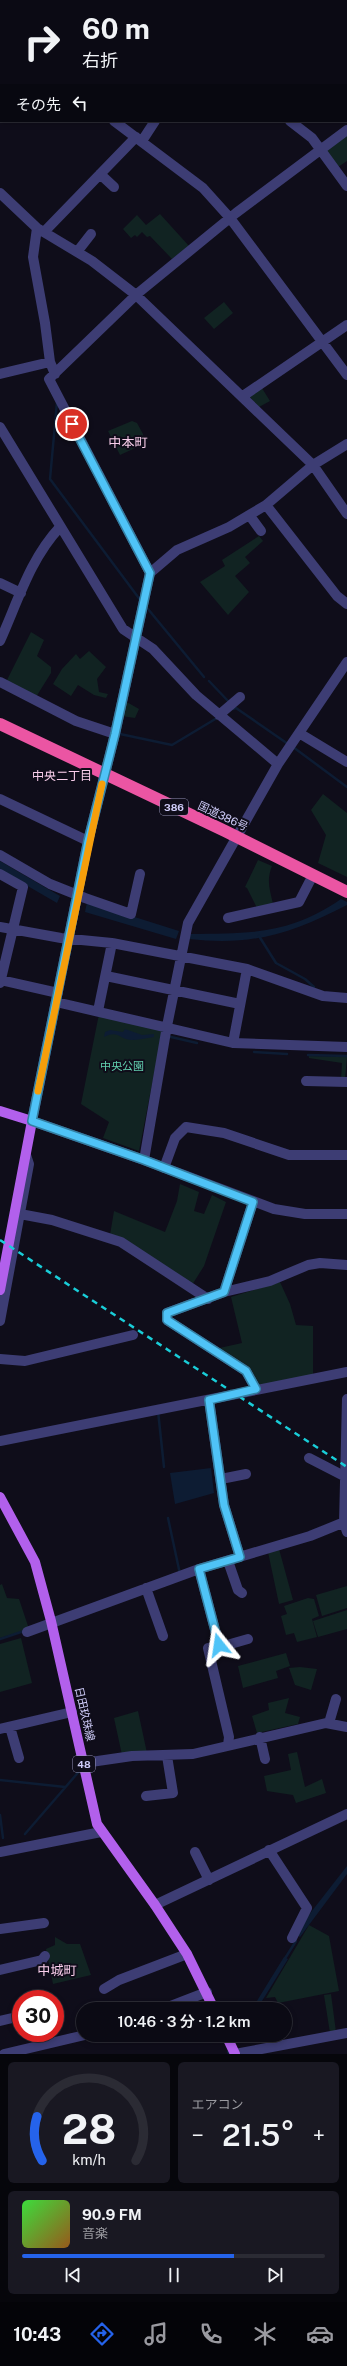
<!DOCTYPE html>
<html lang="ja">
<meta charset="utf-8">
<style>
body{margin:0;font-family:"Public Sans","Noto Sans JP",sans-serif;background:#191822;color:#f1f3f6;height:100vh;display:flex;flex-direction:column;font-size:15px;white-space:nowrap}
*{box-sizing:border-box;margin:0}
p{font-size:13px;color:#9a9aa0}
.icon{flex:none;width:22px;height:22px;fill:none;stroke:currentColor;stroke-width:2;stroke-linecap:round;stroke-linejoin:round}
.map{position:relative;height:2054px;overflow:hidden}
.sheet{display:flex;flex-direction:column;gap:8px;padding:8px;background:#06060b;flex:1}
.sheet>*{flex:none}
.hud{position:absolute;left:0px;top:0px;width:347px;height:122px;box-shadow:0 2px 6px #0003,0 0 0 1px #2b2b34;background:#0b0a14;color:#f1f3f6;overflow:hidden}
.speed{position:absolute;left:12px;top:1990px;display:flex;gap:8px;font-size:20px;font-weight:700;text-align:center}
.speed>*{display:grid;place-content:center;width:52px;height:52px;border-radius:50%;background:#0b0a14;box-shadow:0 2px 6px #0003,0 0 0 1px #2b2b34;line-height:1}
.speed .limit{border:6px solid #d22;background:#fff;color:#111}
.pin{position:absolute;display:grid;place-items:center;width:34px;height:34px;color:#fff;margin:-17px;border:2px solid #fff;border-radius:50%;box-shadow:0 1px 4px #0007}
.me{position:absolute;width:44px;margin:-22px;rotate:345deg;stroke-linejoin:round;filter:drop-shadow(0 0 3px #0008)}
.turn{display:flex;align-items:center;gap:14px;height:84px;padding:0 16px;font-size:18px}
.turn .icon{width:52px;height:52px;stroke-width:2.5}
.turn b{display:block;font-size:28px;line-height:34px}
.then{display:flex;align-items:center;height:38px;padding:0 16px;background:#0003;gap:8px;font-size:15px}
.big{font-size:30px;font-weight:600;line-height:1.1}
.sheet .card{flex:1;display:flex;flex-direction:column;justify-content:center;gap:6px;min-width:0;padding:0 14px;border-radius:6px;background:#191822}
.sheet .dial{align-items:center;gap:0}
.dial svg{height:104px;overflow:visible;fill:none;stroke:#2b2b34;stroke-width:7;stroke-linecap:round;text-anchor:middle}
.dial text{fill:#f1f3f6;stroke:none}
.song{display:flex;align-items:center;gap:12px}
.cover{width:48px;height:48px;border-radius:6px;background:linear-gradient(135deg,hsl(120 70% 55%),hsl(30 70% 35%))}
.played{height:4px;border-radius:2px;background:linear-gradient(90deg,#2563eb 70%,#2b2b34 70%)}
.keys{display:flex;justify-content:space-around;direction:ltr}
.heat{display:flex;justify-content:space-between;align-items:center;font-size:22px;direction:ltr}
.sheet .tiles{flex:1;display:grid;gap:8px;grid-template-columns:1fr 1fr}
.card:last-child{grid-column:span 2}
.trip{position:absolute;left:76px;top:2002px;width:216px;height:40px;border-radius:20px;background:#0b0a14;box-shadow:0 2px 6px #0003,0 0 0 1px #2b2b34;font-weight:600;line-height:40px;text-align:center}
.tabs{display:flex;height:64px;justify-content:space-around;align-items:center;background:#040408;color:#9a9aa0}
.tabs .icon{width:28px;height:28px}
.tabs .selected{color:#2563eb}
.tabs b{font-size:18px;color:#f1f3f6}
.map>svg:first-child{display:block}
.green{fill:#112322}
.water{fill:#0d1c33}
.lines{fill:none;stroke-linecap:round;stroke-linejoin:round}
.stream{stroke:#0d1c33;stroke-width:2.5}
.minor{stroke:#3d3d74;stroke-width:10}
.major{stroke:#b260ec;stroke-width:10}
.highway{stroke:#eb55a3;stroke-width:12}
.rail{stroke:#19cdd8;stroke-width:2.5;stroke-dasharray:6 5;stroke-linecap:butt}
.route-casing{stroke:#337fa1;stroke-width:10}
.route{stroke:#4fc3f7;stroke-width:7}
.slow{stroke:#f59e0b;stroke-width:7}
.labels{text-anchor:middle;dominant-baseline:central;stroke-width:4;stroke-linejoin:round;paint-order:stroke}
.shield{fill:#0f0d1a;stroke:#9593b6;stroke-width:1}
.shield-label{font-size:10px;font-weight:bold;fill:#cfccf9}
.street-label{font-size:11px;fill:#cfccf9;stroke:#0f0d1a}
.park-label{font-size:11px;fill:#62cfaf;stroke:#0f0d1a}
.neighbourhood-label{font-size:12px;fill:#f9ceeb;stroke:#0f0d1a}
.quarter-label{font-size:13px;fill:#f9ceeb;stroke:#0f0d1a}
</style>
<div class="map">
<svg width="347" height="2054" viewBox="0 0 347 2054">
<rect width="100%" height="100%" fill="#0f0d1a"/>
<path class="green" d="M 347,131 L 347,161 L 335,169 L 321,149 Z
M 160,214 L 189,246 L 172,259 L 150,236 L 147,237 L 142,232 L 137,237 L 135,235 L 131,238 L 123,229 L 137,215 L 146,225 Z
M 224,302 L 233,313 L 214,329 L 204,318 Z
M 260,385 L 270,401 L 259,407 L 247,394 Z
M 132,421 L 137,423 L 143,434 L 144,444 L 120,455 L 108,431 Z
M 259,536 L 263,541 L 245,557 L 250,563 L 235,576 L 249,592 L 228,615 L 200,582 L 225,566 L 222,560 Z
M 31,632 L 44,640 L 37,656 L 51,667 L 51,673 L 36,697 L 6,682 Z
M 89,651 L 106,667 L 97,679 L 99,692 L 108,694 L 106,698 L 94,695 L 78,685 L 71,696 L 53,684 L 62,669 L 76,654 L 80,659 Z
M 125,701 L 139,709 L 135,718 L 121,716 Z
M 323,794 L 347,813 L 347,877 L 318,863 L 326,835 L 311,810 Z
M 258,860 L 272,866 C 266,881 270,890 273,904 L 257,908 L 247,888 L 245,887 Z
M 99,1014 L 163,1028 L 139,1151 L 103,1138 L 109,1122 L 81,1104 Z
M 309,1056 L 347,1057 L 345,1079 L 341,1080 L 342,1063 L 309,1058 Z
M 180,1184 L 199,1192 L 194,1211 L 204,1214 L 212,1195 L 226,1202 L 204,1266 L 192,1285 L 110,1235 L 114,1211 L 165,1232 L 177,1201 Z
M 280,1282 L 290,1304 L 296,1325 L 313,1326 L 313,1375 L 259,1386 L 215,1349 L 242,1343 L 231,1297 Z
M 279,1549 L 293,1600 L 279,1604 L 268,1552 Z
M 2,1584 L 7,1598 L 19,1599 L 29,1629 L 0,1638 L 0,1585 Z
M 347,1586 L 347,1608 L 322,1616 L 316,1595 Z
M 308,1598 L 314,1599 L 319,1616 L 312,1619 L 317,1637 L 297,1642 L 294,1633 L 286,1635 L 281,1616 L 287,1614 L 284,1606 Z
M 347,1610 L 347,1629 L 318,1637 L 313,1621 Z
M 21,1638 L 32,1683 L 0,1692 L 0,1644 Z
M 286,1653 L 290,1666 L 276,1671 L 278,1678 L 243,1688 L 238,1666 Z
M 300,1667 L 317,1669 L 311,1690 L 295,1685 L 289,1668 Z
M 289,1698 L 285,1713 L 300,1717 L 298,1724 L 257,1733 L 252,1716 L 269,1710 L 268,1703 Z
M 138,1711 L 147,1753 L 122,1755 L 114,1718 Z
M 297,1752 L 305,1787 L 322,1779 L 326,1793 L 296,1803 L 293,1795 L 267,1791 L 264,1776 L 291,1770 L 288,1754 Z
M 309,1925 L 329,1936 L 339,1991 L 278,2003 L 275,1997 L 266,1998 Z
M 55,1937 L 67,1944 L 80,1944 L 91,1975 L 53,1984 L 46,1949 L 55,1945 Z
M 331,1994 L 336,2032 L 330,2033 L 324,1995 Z"/>
<path class="water" d="M 68,0 L 347,0 L 347,77 L 346,1 Z
M 0,861 L 60,896 L 57,903 L 0,870 Z
M 341,899 L 347,902 L 347,905 C 291,934 252,946 189,939 L 190,934 C 250,933 289,935 341,899 Z
M 87,902 L 179,931 L 176,939 L 85,912 Z
M 125,1029 L 142,1035 L 154,1034 L 154,1037 C 146,1038 138,1040 131,1040 C 118,1039 119,1030 104,1037 L 105,1032 L 110,1030 L 123,1032 Z
M 211,1468 L 214,1493 L 175,1504 L 170,1473 Z
M 347,1866 L 347,1874 L 300,1937 L 297,1935 L 308,1916 Z
M 284,1957 L 288,1959 L 257,2009 L 252,2009 Z"/>
<g class="lines">
<path class="stream" d="M 57,402 L 50,479 L 141,601
M 148,609 L 204,677
M 209,681 L 229,702
M 233,709 L 236,708 L 288,744
M 120,734 L 172,745 L 217,718
M 293,747 L 347,787
M 259,936 L 276,963 L 305,979 L 314,987
M 171,1037 L 197,1043
M 254,1052 L 287,1054
M 308,1055 L 347,1056
M 158,1411 L 164,1467
M 168,1518 L 180,1574
M 0,1639 L 24,1631
M 0,1780 L 65,1787
M 0,1815 L 3,1838
M 25,1834 L 82,1768
M 284,1960 L 296,1941
M 228,2052 L 229,2053"/>
<path class="minor" d="M 43,0 L 49,1
M 9,1 L 9,0
M 0,38 L 1,38
M 346,80 L 347,80
M 114,121 L 203,188 L 230,218 L 347,375
M 290,121 L 312,138 L 347,186
M 142,141 L 155,121
M 100,174 L 114,187
M 0,193 L 37,228 L 92,261 L 136,295 L 313,465 L 347,514
M 37,228 L 33,257 L 45,323 L 50,362 L 55,374
M 44,232 L 136,137
M 77,252 L 91,234
M 0,374 L 50,362
M 243,396 L 347,325
M 0,427 L 123,629 L 153,649 L 196,695 L 278,764
M 347,444 L 313,465 L 266,505 L 229,527 L 177,550 L 150,573 L 115,734 L 88,841 L 32,1121 L 144,1160 L 274,1209 L 305,1214 L 347,1214
M 266,505 L 337,596 L 347,604
M 250,516 L 261,531
M 150,573 L 49,379 L 137,294 L 236,213 L 347,130
M 0,583 L 21,593
M 0,641 C 18,601 30,559 60,527
M 0,682 L 76,721 L 115,734
M 219,715 L 240,697
M 299,733 L 347,762
M 0,799 L 88,841
M 0,855 L 50,884 L 85,898 L 131,914 L 140,874
M 0,874 L 23,887 L 0,983
M 228,918 L 299,902 L 313,875
M 0,927 L 61,938 L 112,943 L 247,969 L 323,996 L 347,998
M 106,976 L 240,1004
M 0,980 L 58,993
M 56,1002 L 233,1043 L 347,1047
M 98,1011 L 112,943
M 233,1043 L 247,969
M 306,1081 L 347,1082
M 144,1160 L 167,1026 L 188,923 L 278,764 L 347,662
M 164,1168 L 175,1138 L 186,1127 L 224,1133 L 289,1155 L 347,1155
M 20,1214 L 52,1220 L 121,1242 L 208,1299
M 224,1292 L 253,1202
M 0,1321 L 29,1164 L 26,1155
M 0,1359 L 25,1361 L 133,1335
M 256,1389 L 246,1371 L 167,1320 L 167,1313 L 224,1292 L 270,1281 L 308,1265 L 320,1263 L 347,1265
M 347,1399 L 344,1523 L 347,1532
M 209,1400 L 224,1505 L 240,1557
M 0,1441 L 347,1372
M 309,1458 L 346,1477
M 221,1479 L 246,1474
M 228,1561 L 238,1590 L 242,1593
M 199,1569 L 219,1645 L 208,1648 L 229,1737 L 228,1745
M 146,1588 L 163,1636
M 27,1632 L 199,1569 L 310,1536 L 347,1521
M 219,1645 L 220,1647 L 248,1639
M 329,1723 L 336,1699
M 10,1727 L 19,1758
M 0,1729 L 72,1712
M 260,1737 L 265,1759
M 84,1763 L 132,1756 L 193,1754 L 326,1723 L 347,1727
M 146,1796 L 173,1793 L 167,1756
M 269,1850 L 307,1908 L 292,1938
M 0,1852 L 101,1832
M 195,1852 L 209,1880
M 155,1905 L 347,1814
M 0,1929 L 44,1923
M 0,1970 L 42,1960 L 45,1956
M 104,1989 L 119,1980 L 187,1954
M 163,2009 L 207,1992
M 0,2021 L 21,2016
M 4,2054 L 85,2035
M 235,2054 L 347,2033"/>
<path class="major" d="M 0,1111 L 32,1121 L 0,1290
M 0,1497 L 35,1562 L 51,1621 L 97,1824 L 155,1905 L 187,1954 L 214,2009
M 226,2035 L 235,2054"/>
<path class="highway" d="M 0,724 L 225,831 L 347,892"/>
<path class="rail" d="M 0,1240 L 347,1467"/>
</g>
<g class="lines">
<g class="route-casing">
<path id="route" d="M 72,424 L 150,573 L 115,734 L 88,841 L 32,1121 L 144,1160 L 253,1202 L 224,1292 L 167,1313 L 167,1320 L 246,1371 L 256,1389 L 209,1400 L 224,1505 L 240,1557 L 199,1569 L 219,1645"/>
</g>
<use href="#route" class="route"/>
<path class="slow" d="M 38,1091 L 102,784"/>
</g>
<g class="labels">
<g class="shield">
<rect x="160" y="799" width="28" height="16" rx="3"/>
<rect x="73" y="1756" width="22" height="16" rx="3"/>
</g>
<g class="shield-label">
<text x="174" y="807">386</text>
<text x="84" y="1764">48</text>
</g>
<g class="street-label">
<text transform="translate(223 816) rotate(25)">国道386号</text>
<text transform="translate(85 1714) rotate(77)">日田玖珠線</text>
</g>
<g class="park-label">
<text x="122" y="1066">中央公園</text>
</g>
<g class="neighbourhood-label">
<text x="62" y="776">中央二丁目</text>
</g>
<g class="quarter-label">
<text x="128" y="442">中本町</text>
<text x="57" y="1970">中城町</text>
</g>
</g>
</svg>
<div class="speed"><div class="limit">30</div></div>
<div class="pin" style="left:72px;top:424px;background:#d93025"><svg class="icon" aria-label="arrive" viewBox="0 0 24 24"><path d="M6 21V4h12l-3 4 3 4H6"/></svg></div>
<svg class="me" style="left:219px;top:1645px" viewBox="-20 -20 40 40"><path d="M0-17L14 15 0 8-14 15z" fill="#4fc3f7" stroke="#fff" stroke-width="4"/></svg>
<div class="trip">10:46 · 3 分 · 1.2 km</div>
<div class="hud">
<div class="turn"><svg class="icon" aria-label="right" viewBox="0 0 24 24"><path d="M7 20v-9h11M14 6l5 5-5 5"/></svg><div><b>60 m</b>右折</div></div>
<div class="then">その先<svg class="icon" aria-label="left" viewBox="0 0 24 24"><path d="M17 20v-9H6M10 6l-5 5 5 5"/></svg></div>
</div>
</div>
<section class="sheet">
<div class="tiles">
<div class="card dial"><svg viewBox="0 0 100 80">
<path d="M14 69A42 42 0 1 1 86 69"/>
<path d="M14 69A42 42 0 0 1 10 35" stroke="#2563eb"/>
<text x="50" y="56" font-size="32" font-weight="700">28</text>
<text x="50" y="72" font-size="11">km/h</text>
</svg></div>
<div class="card"><p>エアコン</p>
<div class="heat"><a>−</a><b class="big">21.5°</b><a>+</a></div>
</div>
<div class="card">
<div class="song"><i class="cover"></i><div><b>90.9 FM</b><p>音楽</p></div></div>
<div class="played"></div>
<div class="keys"><svg class="icon" aria-label="previous" viewBox="0 0 24 24"><path d="M18 5L8 12l10 7zM5 5v14"/></svg><svg class="icon" aria-label="pause" viewBox="0 0 24 24"><path d="M8 5v14M16 5v14"/></svg><svg class="icon" aria-label="next" viewBox="0 0 24 24"><path d="M6 5l10 7-10 7zM19 5v14"/></svg></div>
</div>
</div>
</section>
<nav class="tabs">
<b>10:43</b>
<svg class="icon selected" aria-label="directions" viewBox="0 0 24 24"><path d="M12 3l9 9-9 9-9-9zM9 14v-3h6M13 9l2 2-2 2"/></svg>
<svg class="icon" aria-label="music" viewBox="0 0 24 24"><path d="M9 18V5l10-2v13"/><circle cx="6" cy="18" r="3"/><circle cx="16" cy="16" r="3"/></svg>
<svg class="icon" aria-label="phone" viewBox="0 0 24 24"><path d="M5 4h4l2 5-3 2q2 4 5 5l2-3 5 2v4C11 20 4 13 5 4z"/></svg>
<svg class="icon" aria-label="climate" viewBox="0 0 24 24"><path d="M12 3v18M4 7l16 10M4 17L20 7"/></svg>
<svg class="icon" aria-label="car" viewBox="0 0 24 24"><path d="M5 17H2v-5l4-1 3-4h7l3 4 3 1v5h-3M9 17h6M6 11h13"/><circle cx="7" cy="17" r="2"/><circle cx="17" cy="17" r="2"/></svg>
</nav>
